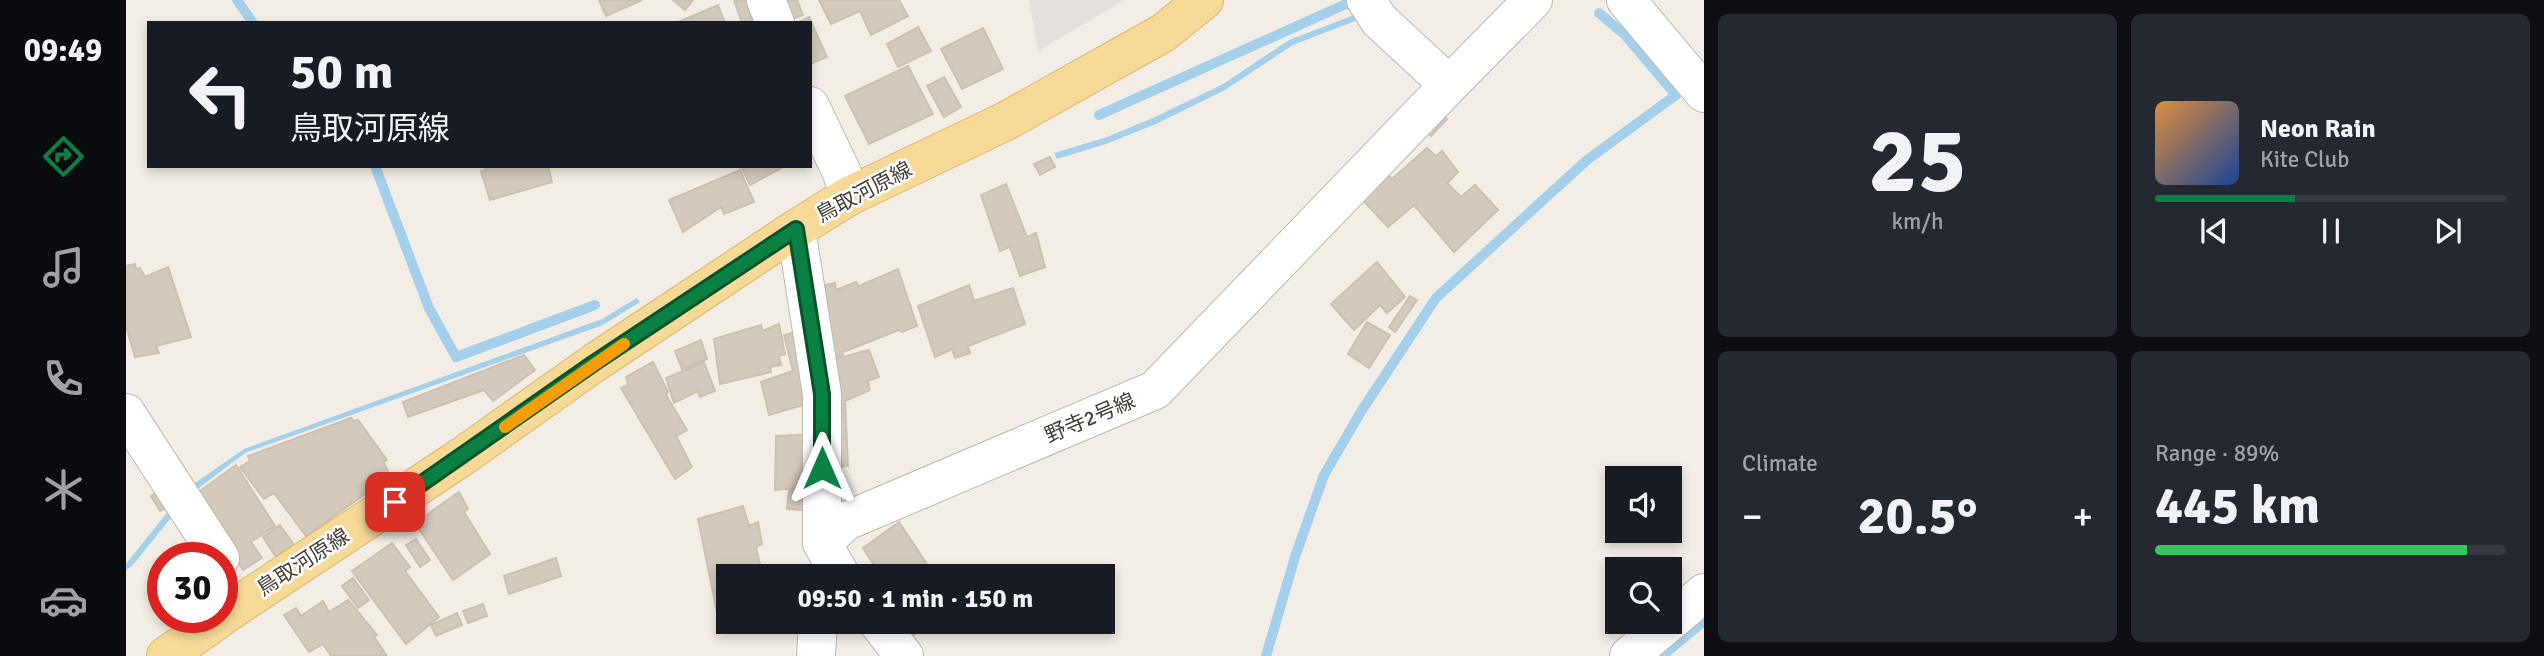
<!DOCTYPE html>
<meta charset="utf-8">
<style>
body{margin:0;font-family:Signika,"Noto Sans JP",sans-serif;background:#242831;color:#f1f3f6;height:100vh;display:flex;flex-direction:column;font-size:26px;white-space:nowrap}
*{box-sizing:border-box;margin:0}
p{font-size:23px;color:#9ea1a6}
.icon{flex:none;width:38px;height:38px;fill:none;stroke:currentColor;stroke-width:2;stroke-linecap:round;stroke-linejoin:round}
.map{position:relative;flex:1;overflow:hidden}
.panel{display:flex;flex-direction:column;gap:14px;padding:14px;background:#0d0f14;width:840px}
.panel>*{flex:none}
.guide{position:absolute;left:21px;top:21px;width:665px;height:147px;border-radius:0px;box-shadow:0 4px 10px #0003;background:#171b24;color:#f1f3f6;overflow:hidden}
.buttons{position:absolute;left:1479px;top:466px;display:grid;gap:14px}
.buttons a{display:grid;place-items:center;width:77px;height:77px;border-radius:0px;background:#171b24;box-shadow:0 4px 10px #0003;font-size:35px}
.speed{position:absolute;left:21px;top:542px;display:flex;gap:14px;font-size:35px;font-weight:700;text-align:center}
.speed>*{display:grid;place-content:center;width:91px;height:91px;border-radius:50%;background:#171b24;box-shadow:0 4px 10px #0003;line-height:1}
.speed .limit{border:10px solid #d22;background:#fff;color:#111}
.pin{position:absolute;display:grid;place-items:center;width:60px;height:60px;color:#fff;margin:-30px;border-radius:14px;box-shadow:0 4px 10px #0006}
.me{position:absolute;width:77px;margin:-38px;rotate:0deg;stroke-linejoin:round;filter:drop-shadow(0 0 5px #0008)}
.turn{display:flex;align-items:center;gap:24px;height:147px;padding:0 28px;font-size:32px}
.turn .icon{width:91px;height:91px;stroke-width:2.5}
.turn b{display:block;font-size:49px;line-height:60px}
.big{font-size:52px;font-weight:800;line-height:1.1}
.panel .tile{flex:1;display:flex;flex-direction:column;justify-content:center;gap:10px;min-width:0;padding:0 24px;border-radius:10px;background:#242831}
.panel .dial{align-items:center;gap:0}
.dial b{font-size:91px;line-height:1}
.song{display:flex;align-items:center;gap:21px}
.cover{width:84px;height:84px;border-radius:10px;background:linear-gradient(135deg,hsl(30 70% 55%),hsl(220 70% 35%))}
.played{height:7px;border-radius:4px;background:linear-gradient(90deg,#0b8043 40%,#363941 40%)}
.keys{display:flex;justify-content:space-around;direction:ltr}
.heat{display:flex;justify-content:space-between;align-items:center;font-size:38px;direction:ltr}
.charge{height:10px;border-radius:5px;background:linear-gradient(90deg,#34c759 89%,#363941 0)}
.panel .tiles{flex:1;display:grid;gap:14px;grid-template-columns:repeat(2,1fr)}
.trip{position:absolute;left:590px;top:564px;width:399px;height:70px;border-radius:0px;background:#171b24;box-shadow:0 4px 10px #0003;font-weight:800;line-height:70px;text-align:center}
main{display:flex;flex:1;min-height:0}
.tabs{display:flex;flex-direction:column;width:126px;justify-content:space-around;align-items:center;background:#090b0e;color:#9ea1a6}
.tabs .icon{width:49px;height:49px}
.tabs .selected{color:#0b8043}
.tabs b{font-size:32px;color:#f1f3f6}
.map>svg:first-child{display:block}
.parking{fill:#e3e0dd}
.water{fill:#a5d0ec}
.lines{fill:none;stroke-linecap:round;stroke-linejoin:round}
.stream{stroke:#a5d0ec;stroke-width:10}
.building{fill:#d3c9bc;stroke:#cdc1af;stroke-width:2}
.minor-casing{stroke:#bfb8ac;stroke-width:40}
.major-casing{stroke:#dcb769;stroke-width:40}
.minor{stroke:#fff;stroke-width:38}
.major{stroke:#f8da98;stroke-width:38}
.route-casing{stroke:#07532c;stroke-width:18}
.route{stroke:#0b8043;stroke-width:12}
.slow{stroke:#f59e0b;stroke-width:12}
.labels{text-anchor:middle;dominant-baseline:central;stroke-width:5;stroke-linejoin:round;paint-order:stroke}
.street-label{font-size:21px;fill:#443e35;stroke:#fff}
</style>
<main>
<nav class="tabs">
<b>09:49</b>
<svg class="icon selected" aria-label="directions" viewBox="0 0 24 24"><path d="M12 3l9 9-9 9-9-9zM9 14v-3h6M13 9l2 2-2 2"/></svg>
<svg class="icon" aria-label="music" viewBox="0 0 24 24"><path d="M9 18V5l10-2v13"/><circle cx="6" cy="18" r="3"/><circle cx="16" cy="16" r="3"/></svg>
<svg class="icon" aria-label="phone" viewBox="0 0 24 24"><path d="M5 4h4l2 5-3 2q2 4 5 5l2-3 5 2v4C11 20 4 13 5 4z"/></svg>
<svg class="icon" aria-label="climate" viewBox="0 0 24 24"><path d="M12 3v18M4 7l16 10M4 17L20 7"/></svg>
<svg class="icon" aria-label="car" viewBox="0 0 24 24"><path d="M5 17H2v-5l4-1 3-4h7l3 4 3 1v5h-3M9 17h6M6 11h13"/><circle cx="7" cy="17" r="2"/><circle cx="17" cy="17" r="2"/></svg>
</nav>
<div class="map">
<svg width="1578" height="656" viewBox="0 0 1578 656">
<rect width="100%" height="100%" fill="#f2eee5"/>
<path class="parking" d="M 903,0 L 998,0 L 912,51 Z"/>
<path class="water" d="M 1228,15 L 1232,20 L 1167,45 L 1099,90 L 1030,124 L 980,144 L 931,159 L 928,153 L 981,137 L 1029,117 L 1097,84 L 1163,40 Z
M 511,298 L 514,302 L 477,325 L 119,453 L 65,494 L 61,492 L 69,483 L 118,449 L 476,319 Z
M 43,510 L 48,514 L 7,565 L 0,570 L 0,564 Z"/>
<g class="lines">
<path class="stream" d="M 111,0 L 127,23
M 973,115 L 1220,4
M 249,166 L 303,308 L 330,357 L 469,305
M 1140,656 L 1169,557 L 1198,475 L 1236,410 L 1310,298 L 1461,160 L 1550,95 L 1499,35 L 1473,13
M 1536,656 L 1578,621"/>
</g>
<path class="building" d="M 473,0 L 516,0 L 480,16 Z
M 547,0 L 567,0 L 559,10 Z
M 608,0 L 631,0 L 634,23 L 616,23 Z
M 646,0 L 671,0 L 677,15 L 655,23 Z
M 693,0 L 773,0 L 782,16 L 745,35 L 734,11 L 705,24 Z
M 592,5 L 599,23 L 550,23 Z
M 683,17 L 701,57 L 684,64 L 684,23 L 671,23 Z
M 792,27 L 805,51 L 772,67 L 761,44 Z
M 857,28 L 877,69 L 836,89 L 815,49 Z
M 782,66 L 807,114 L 743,144 L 719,96 Z
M 818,77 L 835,107 L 818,117 L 801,86 Z
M 1314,112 L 1321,119 L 1305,136 L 1298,129 Z
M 1301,148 L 1310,156 L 1316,151 L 1332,172 L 1321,183 L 1335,197 L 1349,185 L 1372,210 L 1328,252 L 1288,205 L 1262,227 L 1234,197 L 1259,172 L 1266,179 Z
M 924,157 L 929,167 L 914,175 L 908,164 Z
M 358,166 L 422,166 L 426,182 L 364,200 L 355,171 L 360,170 Z
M 615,166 L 659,166 L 624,185 Z
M 614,170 L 628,202 L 598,214 L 595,207 L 557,232 L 543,200 Z
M 880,184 L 901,237 L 910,233 L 919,267 L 894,276 L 884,247 L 874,251 L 855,195 Z
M 1251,262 L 1279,297 L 1261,313 L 1254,305 L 1228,330 L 1205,304 Z
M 9,264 L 10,269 L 14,268 L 19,277 L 42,267 L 65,337 L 30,346 L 33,353 L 9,357 L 0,326 L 0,266 Z
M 772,269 L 791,326 L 776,332 L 773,330 L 717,352 L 717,355 L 696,360 L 687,288 L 709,283 L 710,290 L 730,282 L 733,286 Z
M 843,285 L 848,301 L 887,288 L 899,324 L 842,346 L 844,353 L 829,358 L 826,349 L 809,357 L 792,306 Z
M 1284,296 L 1291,300 L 1269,332 L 1263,327 Z
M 1241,322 L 1264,335 L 1243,368 L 1222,354 Z
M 653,324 L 659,354 L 653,356 L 655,365 L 644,367 L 645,372 L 594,384 L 588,339 L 635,325 L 637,331 Z
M 682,329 L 687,402 L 643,415 L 635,382 L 667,371 L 658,335 Z
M 575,340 L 581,359 L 556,369 L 549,351 Z
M 743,350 L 753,377 L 742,381 L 744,390 L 719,401 L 722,466 L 703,467 L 698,362 Z
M 398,355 L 409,370 L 367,401 L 358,390 L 282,417 L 277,402 Z
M 527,362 L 542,392 L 540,395 L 561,430 L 550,436 L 566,467 L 549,479 L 495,388 L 502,385 L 500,377 Z
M 578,362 L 589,391 L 574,397 L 572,391 L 548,403 L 540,378 Z
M 225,418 L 228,421 L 232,420 L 261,460 L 258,462 L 262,472 L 246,482 L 249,487 L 180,536 L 148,493 L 138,499 L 114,467 L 124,461 L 122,456 Z
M 690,434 L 689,486 L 649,490 L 650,436 Z
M 110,465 L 149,526 L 125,542 L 136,558 L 117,570 L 67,496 Z
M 690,489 L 690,511 L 661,509 L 663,490 Z
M 34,491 L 43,506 L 34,511 L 25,496 Z
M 333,492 L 342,509 L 338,512 L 364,554 L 327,580 L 289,523 Z
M 617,506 L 623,526 L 632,522 L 636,544 L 630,547 L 635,569 L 623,573 L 624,576 L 602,576 L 602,621 L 617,621 L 594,627 L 572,519 Z
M 773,522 L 809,576 L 755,576 L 737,548 Z
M 154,525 L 168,545 L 150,557 L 137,537 Z
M 290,539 L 304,560 L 294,567 L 280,545 Z
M 266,543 L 284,567 L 279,571 L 313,617 L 280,644 L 226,571 Z
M 430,558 L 435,576 L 383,594 L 378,576 Z
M 227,578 L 243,600 L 232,608 L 216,586 Z
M 222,600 L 251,635 L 248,637 L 261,656 L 205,656 L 197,644 L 183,652 L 158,615 L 170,608 L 175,616 L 197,601 L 203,612 Z
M 357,604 L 361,616 L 342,623 L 337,611 Z
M 331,613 L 336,625 L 310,636 L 305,625 Z
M 778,621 L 804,621 L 782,640 L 771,628 Z"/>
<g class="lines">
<g class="minor-casing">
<path id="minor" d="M 640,0 L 649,23
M 1500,0 L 1578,93
M 1323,85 L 1407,0
M 684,106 L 716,173 L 723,196
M 670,229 L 696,394 L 696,543 L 720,521 L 1029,390 L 1323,85 L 1253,20 L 1240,0
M 0,413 L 94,558
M 696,543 L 715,576
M 751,621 L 778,656
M 690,656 L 692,621
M 1503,656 L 1578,593"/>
</g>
<g class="major-casing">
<path id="major" d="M 96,616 L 337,456 L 468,363 L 670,229 L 723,196 L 880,121 L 1037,33 L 1078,0
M 40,656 L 94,618"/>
</g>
<use href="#minor" class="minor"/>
<use href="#major" class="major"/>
</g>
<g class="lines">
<g class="route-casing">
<path id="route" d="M 269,502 L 468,363 L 670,229 L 696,394 L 696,468"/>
</g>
<use href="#route" class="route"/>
<path class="slow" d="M 379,427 L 498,344"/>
</g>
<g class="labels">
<g class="street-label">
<text transform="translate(738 192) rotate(-28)">鳥取河原線</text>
<text transform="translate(964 418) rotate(-23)">野寺2号線</text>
<text transform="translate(177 562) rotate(-33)">鳥取河原線</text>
</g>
</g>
</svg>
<div class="buttons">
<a><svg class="icon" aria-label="sound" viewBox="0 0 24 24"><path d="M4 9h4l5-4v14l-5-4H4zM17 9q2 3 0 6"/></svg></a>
<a><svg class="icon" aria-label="search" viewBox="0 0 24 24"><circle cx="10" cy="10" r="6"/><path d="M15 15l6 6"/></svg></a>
</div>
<div class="speed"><div class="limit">30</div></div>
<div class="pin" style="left:269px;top:502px;background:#d93025"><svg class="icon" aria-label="arrive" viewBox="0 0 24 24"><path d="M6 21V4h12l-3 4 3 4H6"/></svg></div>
<svg class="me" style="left:696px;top:468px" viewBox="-20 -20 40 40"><path d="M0-17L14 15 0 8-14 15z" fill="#0b8043" stroke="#fff" stroke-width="4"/></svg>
<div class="trip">09:50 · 1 min · 150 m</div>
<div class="guide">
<div class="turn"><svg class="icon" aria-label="left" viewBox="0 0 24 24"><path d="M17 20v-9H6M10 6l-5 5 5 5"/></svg><div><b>50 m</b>鳥取河原線</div></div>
</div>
</div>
<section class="panel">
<div class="tiles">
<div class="tile dial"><b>25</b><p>km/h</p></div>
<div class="tile">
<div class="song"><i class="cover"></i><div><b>Neon Rain</b><p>Kite Club</p></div></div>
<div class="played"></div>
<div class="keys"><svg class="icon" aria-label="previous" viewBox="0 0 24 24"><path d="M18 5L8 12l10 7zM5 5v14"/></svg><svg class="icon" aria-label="pause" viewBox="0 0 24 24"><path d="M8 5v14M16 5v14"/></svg><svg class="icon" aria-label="next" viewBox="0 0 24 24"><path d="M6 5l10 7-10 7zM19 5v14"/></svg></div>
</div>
<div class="tile"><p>Climate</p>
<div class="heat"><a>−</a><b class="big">20.5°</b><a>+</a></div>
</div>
<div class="tile"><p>Range · 89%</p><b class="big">445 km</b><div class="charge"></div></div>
</div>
</section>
</main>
